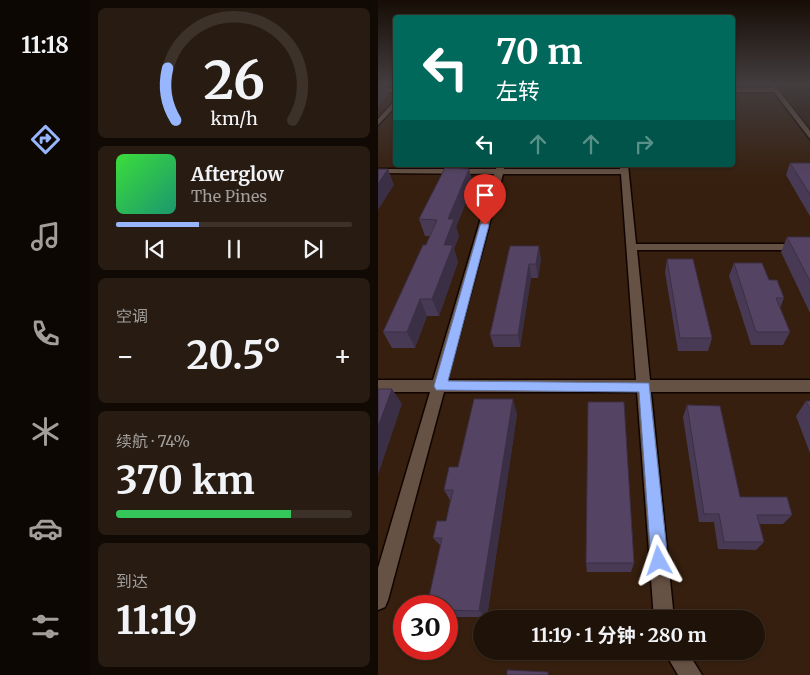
<!DOCTYPE html>
<html lang="zh">
<meta charset="utf-8">
<style>
body{margin:0;font-family:Merriweather,"Noto Sans SC",serif;background:#271b12;color:#f1f3f6;height:100vh;display:flex;flex-direction:column;font-size:19px;white-space:nowrap}
*{box-sizing:border-box;margin:0}
p{font-size:16px;color:#a19e9c}
.icon{flex:none;width:28px;height:28px;fill:none;stroke:currentColor;stroke-width:2;stroke-linecap:round;stroke-linejoin:round}
.map{position:relative;flex:1;overflow:hidden}
.side{display:flex;flex-direction:column;gap:8px;padding:8px;background:#110a04;width:288px}
.side>*{flex:none}
.guide{position:absolute;left:15px;top:15px;width:342px;height:152px;border-radius:5px;box-shadow:0 1px 4px #0004,0 0 0 1px #3c3229;background:#00695c;color:#fff;overflow:hidden}
.speed{position:absolute;left:15px;top:595px;display:flex;gap:10px;font-size:25px;font-weight:700;text-align:center}
.speed>*{display:grid;place-content:center;width:65px;height:65px;border-radius:50%;background:#1f1208;box-shadow:0 1px 4px #0004,0 0 0 1px #3c3229;line-height:1}
.speed .limit{border:8px solid #d22;background:#fff;color:#111}
.pin{position:absolute;display:grid;place-items:center;width:42px;height:42px;color:#fff;margin:-51px -21px;border-radius:50% 50% 50% 0;rotate:-45deg;box-shadow:0 0 5px #0007}
.pin .icon{rotate:45deg}
.me{position:absolute;width:55px;margin:-28px;rotate:355deg;stroke-linejoin:round;filter:drop-shadow(0 0 4px #0008)}
.turn{display:flex;align-items:center;gap:18px;height:105px;padding:0 20px;font-size:22px}
.turn .icon{width:65px;height:65px;stroke-width:2.5}
.turn b{display:block;font-size:35px;line-height:42px}
.lanes{display:flex;align-items:center;height:48px;padding:0 20px;background:#0003;justify-content:center;gap:25px;direction:ltr}
.lanes .off{opacity:.35}
.big{font-size:38px;font-weight:700;line-height:1.1}
.side .widget{flex:1;display:flex;flex-direction:column;justify-content:center;gap:8px;min-width:0;padding:0 18px;border-radius:8px;background:#271b12}
.side .dial{align-items:center;gap:0}
.dial svg{height:130px;overflow:visible;fill:none;stroke:#3c3229;stroke-width:7;stroke-linecap:round;text-anchor:middle}
.dial text{fill:#f1f3f6;stroke:none}
.song{display:flex;align-items:center;gap:15px}
.cover{width:60px;height:60px;border-radius:8px;background:linear-gradient(135deg,hsl(120 70% 55%),hsl(160 70% 35%))}
.played{height:5px;border-radius:2px;background:linear-gradient(90deg,#97b6fd 35%,#3c3229 35%)}
.keys{display:flex;justify-content:space-around;direction:ltr}
.heat{display:flex;justify-content:space-between;align-items:center;font-size:28px;direction:ltr}
.charge{height:8px;border-radius:4px;background:linear-gradient(90deg,#34c759 74%,#3c3229 0)}
.trip{position:absolute;left:95px;top:610px;width:292px;height:50px;border-radius:25px;background:#1f1208;box-shadow:0 1px 4px #0004,0 0 0 1px #3c3229;font-weight:700;line-height:50px;text-align:center}
main{display:flex;flex:1;min-height:0}
.tab-bar{display:flex;flex-direction:column;width:90px;justify-content:space-around;align-items:center;background:#0c0703;color:#a19e9c}
.tab-bar .icon{width:35px;height:35px}
.tab-bar .active{color:#97b6fd}
.tab-bar b{font-size:22px;color:#f1f3f6}
.map>svg:first-child{display:block}
.built{fill:#361f0e;fill-rule:evenodd}
.lines{fill:none;stroke-linecap:round;stroke-linejoin:round}
.street-casing{stroke:#110400;stroke-width:3}
.street{fill:#665244;fill-rule:evenodd}
.wall{fill:#483a55}
.shaded-wall{fill:#3b2f45}
.building{fill:#544363;stroke:#3b2f45}
.route{fill:#97b6fd;stroke:#6276a4}
</style>
<main>
<nav class="tab-bar">
<b>11:18</b>
<svg class="icon active" aria-label="directions" viewBox="0 0 24 24"><path d="M12 3l9 9-9 9-9-9zM9 14v-3h6M13 9l2 2-2 2"/></svg>
<svg class="icon" aria-label="music" viewBox="0 0 24 24"><path d="M9 18V5l10-2v13"/><circle cx="6" cy="18" r="3"/><circle cx="16" cy="16" r="3"/></svg>
<svg class="icon" aria-label="phone" viewBox="0 0 24 24"><path d="M5 4h4l2 5-3 2q2 4 5 5l2-3 5 2v4C11 20 4 13 5 4z"/></svg>
<svg class="icon" aria-label="climate" viewBox="0 0 24 24"><path d="M12 3v18M4 7l16 10M4 17L20 7"/></svg>
<svg class="icon" aria-label="car" viewBox="0 0 24 24"><path d="M5 17H2v-5l4-1 3-4h7l3 4 3 1v5h-3M9 17h6M6 11h13"/><circle cx="7" cy="17" r="2"/><circle cx="17" cy="17" r="2"/></svg>
<svg class="icon" aria-label="filters" viewBox="0 0 24 24"><path d="M4 7h16M4 17h16"/><circle cx="9" cy="7" r="2"/><circle cx="15" cy="17" r="2"/></svg>
</nav>
<section class="side">
<div class="widget dial"><svg viewBox="0 0 100 80">
<path d="M14 69A42 42 0 1 1 86 69"/>
<path d="M14 69A42 42 0 0 1 9 37" stroke="#97b6fd"/>
<text x="50" y="56" font-size="32" font-weight="700">26</text>
<text x="50" y="72" font-size="11">km/h</text>
</svg></div>
<div class="widget">
<div class="song"><i class="cover"></i><div><b>Afterglow</b><p>The Pines</p></div></div>
<div class="played"></div>
<div class="keys"><svg class="icon" aria-label="previous" viewBox="0 0 24 24"><path d="M18 5L8 12l10 7zM5 5v14"/></svg><svg class="icon" aria-label="pause" viewBox="0 0 24 24"><path d="M8 5v14M16 5v14"/></svg><svg class="icon" aria-label="next" viewBox="0 0 24 24"><path d="M6 5l10 7-10 7zM19 5v14"/></svg></div>
</div>
<div class="widget"><p>空调</p>
<div class="heat"><a>−</a><b class="big">20.5°</b><a>+</a></div>
</div>
<div class="widget"><p>续航 · 74%</p><b class="big">370 km</b><div class="charge"></div></div>
<div class="widget"><p>到达</p><b class="big">11:19</b></div>
</section>
<div class="map">
<svg width="433" height="675" viewBox="0 0 433 675">
<rect width="100%" height="100%" fill="#29180b"/>
<path class="built" d="M 0,84 L 17,84 L 18,165 L 355,165 L 355,84 L 400,84 L 432,127 L 432,675 L 0,675 ZM 26,606 L 69,606 L 69,649 L 26,649 ZM 104,619 L 379,619 L 379,651 L 104,651 Z"/>
<g class="lines">
<g class="street-casing">
<path id="street" d="M 390,84 L 396,84 L 433,132 L 433,140 L 396,92 L 355,92 L 355,88 L 393,88 Z
M 0,88 L 18,88 L 18,92 L 0,92 Z
M 18,99 L 18,106 L 0,125 L 0,119 Z
M 119,165 L 127,165 L 126,169 L 242,169 L 242,165 L 250,165 L 258,244 L 433,244 L 433,250 L 259,250 L 272,380 L 433,380 L 433,392 L 273,392 L 296,619 L 276,619 L 259,392 L 66,392 L 10,600 L 7,607 L 0,610 L 0,568 L 52,392 L 0,392 L 0,380 L 55,380 L 116,174 L 0,173 L 0,169 L 118,169 ZM 125,174 L 243,174 L 258,380 L 69,380 Z
M 286,651 L 309,651 L 324,675 L 300,675 Z"/>
</g>
<use href="#street" class="street"/>
</g>
<path class="wall" d="M 0,84 L 17,84 L 15,86 L 7,86 L 10,94 L 0,106 Z
M 412,163 L 433,163 L 433,218 L 408,175 Z
M 91,169 L 95,185 L 78,227 L 81,236 L 76,249 L 80,262 L 61,316 L 49,316 L 37,348 L 14,348 L 5,332 L 52,236 L 47,236 L 41,219 Z
M 409,237 L 433,237 L 433,315 L 403,252 Z
M 132,246 L 163,259 L 160,278 L 153,278 L 142,347 L 116,347 L 112,335 Z
M 289,259 L 334,338 L 330,351 L 300,351 L 287,272 Z
M 356,263 L 391,280 L 406,298 L 402,308 L 412,332 L 405,345 L 373,345 L 351,276 Z
M 428,401 L 433,401 L 433,456 L 418,416 Z
M 309,405 L 362,497 L 414,515 L 405,524 L 381,524 L 386,542 L 378,550 L 340,549 L 336,522 L 321,522 L 305,417 Z
M 139,414 L 109,617 L 69,617 L 69,606 L 63,546 L 55,538 L 68,521 L 72,500 L 66,490 L 80,467 Z
M 208,563 L 256,563 L 253,572 L 209,572 Z"/>
<path class="shaded-wall" d="M 6,84 L 7,84 L 10,94 L 0,106 L 0,91 Z
M 10,169 L 16,185 L 0,210 L 0,184 Z
M 91,169 L 95,185 L 78,227 L 81,236 L 76,249 L 80,262 L 61,316 L 54,299 L 66,245 L 70,219 Z
M 161,246 L 163,259 L 160,278 L 158,264 Z
M 151,264 L 153,278 L 142,347 L 140,335 Z
M 42,299 L 49,316 L 37,348 L 29,332 Z
M 14,389 L 24,404 L 0,475 L 0,427 Z
M 135,399 L 139,414 L 109,617 L 101,611 Z"/>
<path class="building" d="M 0,84 L 6,84 L 0,91 Z
M 412,163 L 433,163 L 433,196 Z
M 67,168 L 91,169 L 70,219 L 76,219 L 66,245 L 75,245 L 54,299 L 42,299 L 29,332 L 5,332 L 45,245 L 48,245 L 59,220 L 41,219 Z
M 0,169 L 10,169 L 0,184 Z
M 409,237 L 433,237 L 433,283 Z
M 132,246 L 161,246 L 158,264 L 151,264 L 140,335 L 112,335 Z
M 289,259 L 315,259 L 334,338 L 302,338 Z
M 356,263 L 384,263 L 391,280 L 399,280 L 406,298 L 398,298 L 412,332 L 378,332 Z
M 0,389 L 14,389 L 0,427 Z
M 96,399 L 135,399 L 101,611 L 69,610 L 69,606 L 49,606 L 64,538 L 55,538 L 59,521 L 68,521 L 75,490 L 66,490 L 71,467 L 80,467 Z
M 428,401 L 433,401 L 433,411 Z
M 210,402 L 246,402 L 256,563 L 208,563 Z
M 309,405 L 342,406 L 362,497 L 409,497 L 414,515 L 379,515 L 386,542 L 346,542 L 341,514 L 326,514 Z
M 129,670 L 170,672 L 170,675 L 129,675 Z"/>
<linearGradient id="sky" x2="0" y2="1"><stop stop-color="#170d06"/><stop offset="0.47" stop-color="#433d3f"/><stop offset="1" stop-color="#433d3f" stop-opacity="0"/></linearGradient>
<rect width="433" height="179" fill="url(#sky)"/>
<path class="route" d="M 107,222 L 111,225 L 70,381 L 271,383 L 290,561 L 287,567 L 281,569 L 275,567 L 273,561 L 261,392 L 58,390 L 56,386 L 102,225 Z"/>
</svg>
<div class="speed"><div class="limit">30</div></div>
<div class="pin" style="left:107px;top:225px;background:#d93025"><svg class="icon" aria-label="arrive" viewBox="0 0 24 24"><path d="M6 21V4h12l-3 4 3 4H6"/></svg></div>
<svg class="me" style="left:281px;top:561px" viewBox="-20 -20 40 40"><path d="M0-17L14 15 0 8-14 15z" fill="#97b6fd" stroke="#fff" stroke-width="4"/></svg>
<div class="trip">11:19 · 1 分钟 · 280 m</div>
<div class="guide">
<div class="turn"><svg class="icon" aria-label="left" viewBox="0 0 24 24"><path d="M17 20v-9H6M10 6l-5 5 5 5"/></svg><div><b>70 m</b>左转</div></div>
<div class="lanes"><svg class="icon" aria-label="left" viewBox="0 0 24 24"><path d="M17 20v-9H6M10 6l-5 5 5 5"/></svg><svg class="icon off" aria-label="ahead" viewBox="0 0 24 24"><path d="M12 20V5M6 11l6-6 6 6"/></svg><svg class="icon off" aria-label="ahead" viewBox="0 0 24 24"><path d="M12 20V5M6 11l6-6 6 6"/></svg><svg class="icon off" aria-label="right" viewBox="0 0 24 24"><path d="M7 20v-9h11M14 6l5 5-5 5"/></svg></div>
</div>
</div>
</main>
